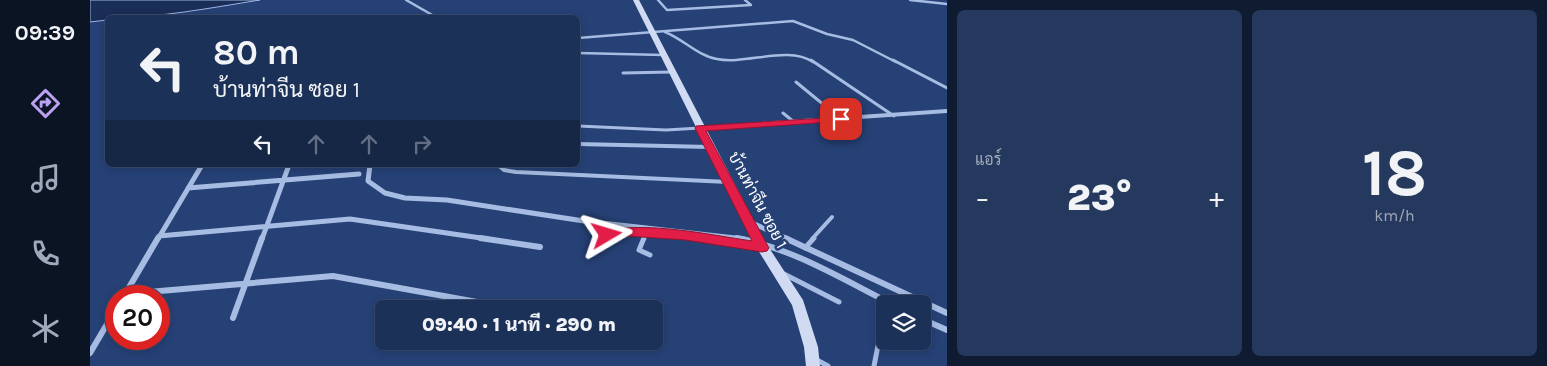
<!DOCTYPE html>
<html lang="th">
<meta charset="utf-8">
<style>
body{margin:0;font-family:Karla,Sarabun,sans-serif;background:#25395e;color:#f1f3f6;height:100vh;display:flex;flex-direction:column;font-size:19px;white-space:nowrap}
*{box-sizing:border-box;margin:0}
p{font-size:16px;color:#a0a9ba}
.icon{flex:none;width:28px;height:28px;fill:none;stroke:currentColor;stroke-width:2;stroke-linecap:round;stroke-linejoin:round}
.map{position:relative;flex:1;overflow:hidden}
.drawer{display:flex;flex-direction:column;gap:10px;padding:10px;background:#0f1b30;width:600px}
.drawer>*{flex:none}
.guide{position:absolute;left:15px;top:15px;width:475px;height:152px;border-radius:8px;box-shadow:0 2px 8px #0003,0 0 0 1px #3a4c6e;background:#1c3158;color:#f1f3f6;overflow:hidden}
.fabs{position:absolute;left:786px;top:295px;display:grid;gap:10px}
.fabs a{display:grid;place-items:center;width:55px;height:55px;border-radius:8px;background:#1c3158;box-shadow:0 2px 8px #0003,0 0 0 1px #3a4c6e;font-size:25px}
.speed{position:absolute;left:15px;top:285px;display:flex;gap:10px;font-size:25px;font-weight:700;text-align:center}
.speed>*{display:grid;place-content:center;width:65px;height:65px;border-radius:50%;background:#1c3158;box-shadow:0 2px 8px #0003,0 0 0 1px #3a4c6e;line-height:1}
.speed .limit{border:8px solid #d22;background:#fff;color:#111}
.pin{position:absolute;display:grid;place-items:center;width:42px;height:42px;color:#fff;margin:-21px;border-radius:10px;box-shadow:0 2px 8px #0006}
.me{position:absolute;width:55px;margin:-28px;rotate:83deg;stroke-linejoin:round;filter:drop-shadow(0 0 4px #0008)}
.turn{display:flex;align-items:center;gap:18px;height:105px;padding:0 25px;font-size:22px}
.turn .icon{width:65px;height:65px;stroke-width:2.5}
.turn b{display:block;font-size:35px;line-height:42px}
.lanes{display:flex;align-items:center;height:48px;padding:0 25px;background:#0003;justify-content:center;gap:25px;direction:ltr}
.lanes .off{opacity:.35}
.big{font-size:38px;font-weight:800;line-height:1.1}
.drawer .widget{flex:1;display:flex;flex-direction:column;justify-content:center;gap:8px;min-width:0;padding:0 18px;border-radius:8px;background:#25395e}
.drawer .dial{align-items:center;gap:0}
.dial b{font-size:65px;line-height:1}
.heat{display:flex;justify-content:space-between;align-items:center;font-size:28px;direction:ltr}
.drawer .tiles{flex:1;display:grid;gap:10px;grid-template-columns:repeat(2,1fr)}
.trip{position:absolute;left:285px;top:300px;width:288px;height:50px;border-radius:8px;background:#1c3158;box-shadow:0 2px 8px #0003,0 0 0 1px #3a4c6e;font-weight:800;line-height:50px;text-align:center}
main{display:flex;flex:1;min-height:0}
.dock{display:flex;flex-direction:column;width:90px;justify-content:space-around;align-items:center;background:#0b1423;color:#a0a9ba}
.dock .icon{width:35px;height:35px}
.dock .active{color:#bca0f2}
.dock b{font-size:22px;color:#f1f3f6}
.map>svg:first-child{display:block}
.water{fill:#1a2e57;stroke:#9cb5e3}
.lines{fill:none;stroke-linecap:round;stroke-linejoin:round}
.lane-far3{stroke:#a7bce2;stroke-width:2.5}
.lane-far2{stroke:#a7bce2;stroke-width:3}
.lane-far1{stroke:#a7bce2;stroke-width:4}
.lane{stroke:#a7bce2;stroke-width:5}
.street-far2{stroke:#a7bce2;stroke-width:4}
.street-far1{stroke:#a7bce2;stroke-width:5}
.street{stroke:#a7bce2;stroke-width:6}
.secondary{fill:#d0dbf3;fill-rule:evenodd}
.route{fill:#e11d48;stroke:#92132f}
.labels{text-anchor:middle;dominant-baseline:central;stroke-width:5;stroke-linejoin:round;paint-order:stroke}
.street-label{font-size:16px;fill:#fff;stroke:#264176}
</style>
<main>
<nav class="dock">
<b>09:39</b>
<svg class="icon active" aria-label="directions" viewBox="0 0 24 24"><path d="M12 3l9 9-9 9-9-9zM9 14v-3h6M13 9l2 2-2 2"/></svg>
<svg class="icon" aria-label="music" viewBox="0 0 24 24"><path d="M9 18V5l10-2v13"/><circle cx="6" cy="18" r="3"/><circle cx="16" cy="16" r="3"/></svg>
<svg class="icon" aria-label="phone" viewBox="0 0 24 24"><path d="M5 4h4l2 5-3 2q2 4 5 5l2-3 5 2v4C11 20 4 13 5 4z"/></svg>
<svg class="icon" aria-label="climate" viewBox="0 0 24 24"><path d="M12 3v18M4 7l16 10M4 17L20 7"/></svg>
</nav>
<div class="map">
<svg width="857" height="366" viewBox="0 0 857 366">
<rect width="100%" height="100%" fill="#264176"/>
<path class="water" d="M 0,0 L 170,0 C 120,8 68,18 18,18 L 17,20 L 0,22 Z"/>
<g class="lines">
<path class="lane-far3" d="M 316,0 L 344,16
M 568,0 L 577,10 L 661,5 L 655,0
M 820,0 L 857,4
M 575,32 C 593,39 608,56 627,59 C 656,65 698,45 723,62
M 488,38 L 703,21 L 737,34 L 763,40 L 806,62
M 488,53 L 573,55"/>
<path class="lane-far2" d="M 721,60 L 804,116
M 803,60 L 857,88
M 533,73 L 581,72
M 706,82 L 751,119
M 693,113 L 704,122
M 488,126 L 576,130 L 610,128"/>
<path class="lane-far1" d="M 488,144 L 620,147
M 408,165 L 414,170 L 426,172 L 638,182
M 515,236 C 551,226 591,234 627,239
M 553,239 L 556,233
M 722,239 L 742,217"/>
<path class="lane" d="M 554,238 L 549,250 L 560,255
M 619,238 L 670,247
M 715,248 L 724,238
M 694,274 L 749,302
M 725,359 L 738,366
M 784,366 L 794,315"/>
<path class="street-far2" d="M 611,128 L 857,111"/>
<path class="street-far1" d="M 280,165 L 278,181 L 295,193 L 315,198 L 357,200 L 494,221 L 654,239
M 98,188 L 269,174
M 662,223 L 698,239
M 69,236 L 260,219 L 398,239
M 68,239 L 112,165
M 172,239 L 199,165"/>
<path class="street" d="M 390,238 L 450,247
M 647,238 C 702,248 752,279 802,304
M 695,238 L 857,313
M 35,294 L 243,276 L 409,306
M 34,296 L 68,238
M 143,318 L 172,238
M 832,319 L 857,330
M 0,353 L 26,309"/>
<path class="secondary" d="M 543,0 L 549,0 L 674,240 L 713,300 L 728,347 L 730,366 L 716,366 L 714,347 L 702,305 L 663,242 Z"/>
</g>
<path class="route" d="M 751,117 L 755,117 L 755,121 L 616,131 L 679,248 L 677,251 L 672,252 L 595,240 L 537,236 L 517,240 L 513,238 L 511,235 L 513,232 C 552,220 621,235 662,241 L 605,128 L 606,126 Z"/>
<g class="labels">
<g class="street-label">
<text transform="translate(668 200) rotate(62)">บ้านท่าจีน ซอย 1</text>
</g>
</g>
</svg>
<div class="fabs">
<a><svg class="icon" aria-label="layers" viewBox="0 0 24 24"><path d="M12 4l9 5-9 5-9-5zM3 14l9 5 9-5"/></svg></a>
</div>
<div class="speed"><div class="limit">20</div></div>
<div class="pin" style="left:751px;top:119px;background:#d93025"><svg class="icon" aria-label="arrive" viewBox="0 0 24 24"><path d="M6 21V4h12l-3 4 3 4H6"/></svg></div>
<svg class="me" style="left:517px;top:235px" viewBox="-20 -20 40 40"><path d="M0-17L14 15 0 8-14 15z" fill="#e11d48" stroke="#fff" stroke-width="4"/></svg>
<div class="trip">09:40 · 1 นาที · 290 m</div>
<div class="guide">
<div class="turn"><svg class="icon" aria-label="left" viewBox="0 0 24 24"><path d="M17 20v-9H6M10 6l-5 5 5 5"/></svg><div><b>80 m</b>บ้านท่าจีน ซอย 1</div></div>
<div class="lanes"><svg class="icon" aria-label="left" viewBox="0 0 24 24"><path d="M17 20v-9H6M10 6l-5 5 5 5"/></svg><svg class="icon off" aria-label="ahead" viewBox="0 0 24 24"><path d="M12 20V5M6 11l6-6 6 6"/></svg><svg class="icon off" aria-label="ahead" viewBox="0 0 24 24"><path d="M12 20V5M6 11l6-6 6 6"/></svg><svg class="icon off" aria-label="right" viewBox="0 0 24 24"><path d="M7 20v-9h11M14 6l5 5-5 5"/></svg></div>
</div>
</div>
<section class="drawer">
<div class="tiles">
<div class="widget"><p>แอร์</p>
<div class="heat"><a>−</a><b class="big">23°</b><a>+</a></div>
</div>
<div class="widget dial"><b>18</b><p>km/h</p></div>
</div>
</section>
</main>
